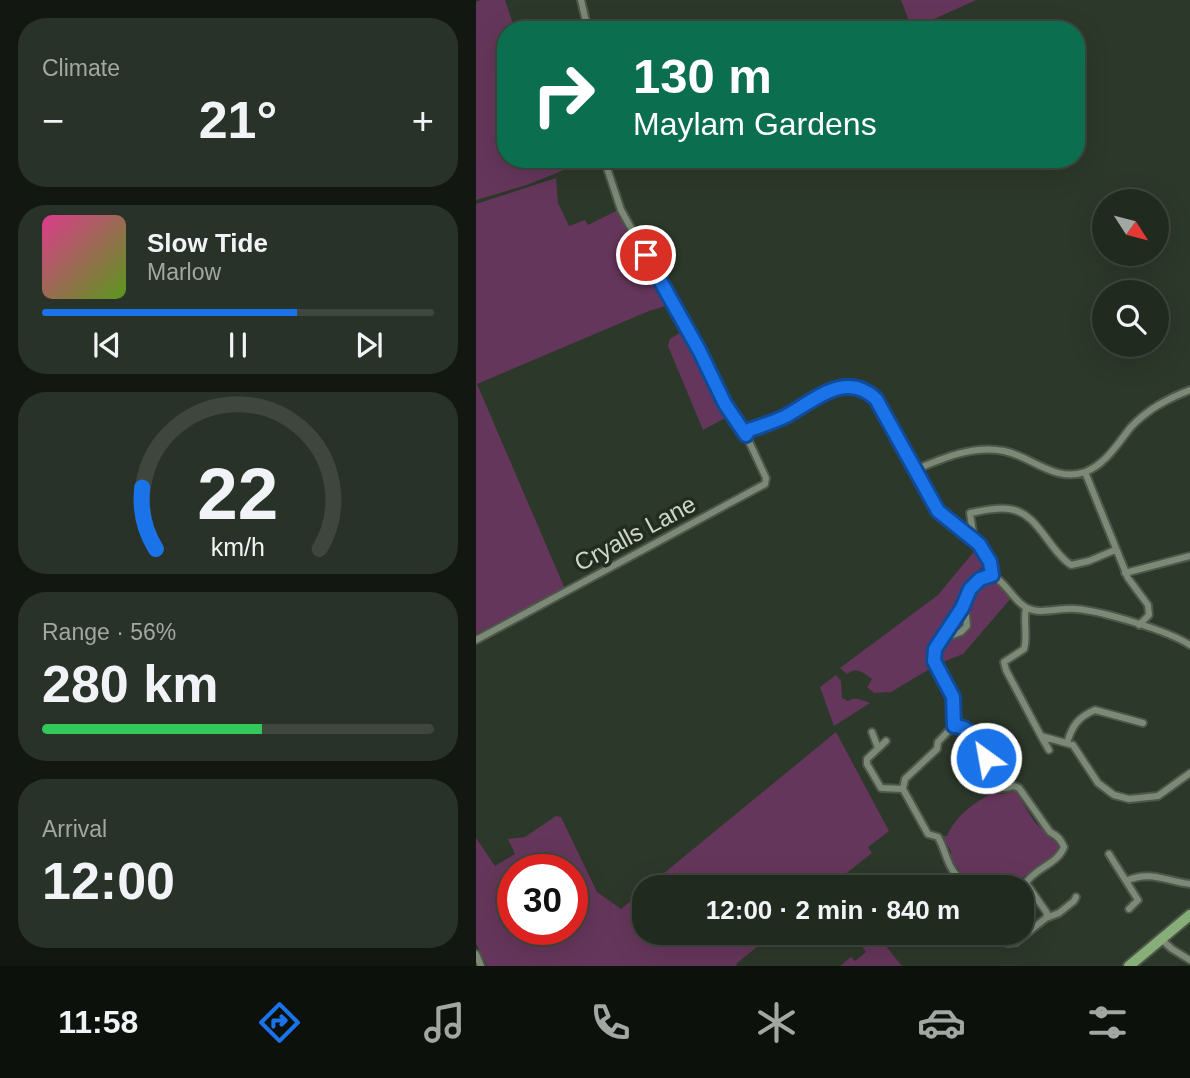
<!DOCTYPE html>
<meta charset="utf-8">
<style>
body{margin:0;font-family:Arial,sans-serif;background:#293228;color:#f1f3f6;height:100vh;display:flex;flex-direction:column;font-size:26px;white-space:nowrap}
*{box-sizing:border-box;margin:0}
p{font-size:23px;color:#a2a7a4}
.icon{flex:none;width:38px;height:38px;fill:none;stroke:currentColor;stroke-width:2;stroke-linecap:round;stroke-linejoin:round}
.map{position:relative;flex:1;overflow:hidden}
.side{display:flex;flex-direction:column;gap:18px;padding:18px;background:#121711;width:476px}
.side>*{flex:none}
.guide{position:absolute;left:21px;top:21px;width:588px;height:147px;border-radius:28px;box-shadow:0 7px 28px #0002,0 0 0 2px #3e463d;background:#0b6e4f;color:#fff;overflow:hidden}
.needle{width:46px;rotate:126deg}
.buttons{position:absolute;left:616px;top:189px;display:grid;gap:14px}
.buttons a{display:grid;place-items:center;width:77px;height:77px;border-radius:50%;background:#212a1f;box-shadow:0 7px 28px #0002,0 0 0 2px #3e463d;font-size:35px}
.speed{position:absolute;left:21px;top:854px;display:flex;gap:14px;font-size:35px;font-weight:700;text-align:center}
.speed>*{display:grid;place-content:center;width:91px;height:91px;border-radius:50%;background:#212a1f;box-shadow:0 7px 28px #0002,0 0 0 2px #3e463d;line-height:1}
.speed .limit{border:10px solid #d22;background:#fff;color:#111}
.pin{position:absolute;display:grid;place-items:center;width:60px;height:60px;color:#fff;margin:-30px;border:4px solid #fff;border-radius:50%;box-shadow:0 2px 7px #0007}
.me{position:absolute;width:77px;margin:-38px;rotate:328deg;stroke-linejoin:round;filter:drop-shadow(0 0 5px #0008)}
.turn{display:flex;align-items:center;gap:24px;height:147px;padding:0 21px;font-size:32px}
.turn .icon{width:91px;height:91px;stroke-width:2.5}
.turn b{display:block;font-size:49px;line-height:60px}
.big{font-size:52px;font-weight:800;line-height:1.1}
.side .widget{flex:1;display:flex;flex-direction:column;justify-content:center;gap:10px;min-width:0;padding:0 24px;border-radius:28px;background:#293228}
.side .dial{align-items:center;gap:0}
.dial svg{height:182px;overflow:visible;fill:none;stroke:#3e463d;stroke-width:7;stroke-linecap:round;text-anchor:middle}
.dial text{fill:#f1f3f6;stroke:none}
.song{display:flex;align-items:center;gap:21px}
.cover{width:84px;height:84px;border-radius:10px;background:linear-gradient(135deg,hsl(330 70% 55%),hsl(90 70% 35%))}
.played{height:7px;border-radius:4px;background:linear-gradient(90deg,#1a73e8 65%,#3e463d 65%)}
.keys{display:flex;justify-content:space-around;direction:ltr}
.heat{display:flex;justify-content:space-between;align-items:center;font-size:38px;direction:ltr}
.charge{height:10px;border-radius:5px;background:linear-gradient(90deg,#34c759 56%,#3e463d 0)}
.trip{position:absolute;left:156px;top:875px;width:402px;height:70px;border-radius:28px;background:#212a1f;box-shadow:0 7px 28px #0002,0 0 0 2px #3e463d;font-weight:800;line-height:70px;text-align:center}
.tabs{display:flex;height:112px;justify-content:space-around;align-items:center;background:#0d110c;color:#a2a7a4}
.tabs .icon{width:49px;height:49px}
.tabs .selected{color:#1a73e8}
.tabs b{font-size:32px;color:#f1f3f6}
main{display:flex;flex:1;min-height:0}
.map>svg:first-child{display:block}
.green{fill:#65365b;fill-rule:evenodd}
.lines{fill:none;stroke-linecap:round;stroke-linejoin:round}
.street-casing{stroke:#4d5649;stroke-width:10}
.primary-casing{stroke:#4d5649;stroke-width:14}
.street{stroke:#7c8977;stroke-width:6}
.primary{stroke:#87ae79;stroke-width:10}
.route-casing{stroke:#114b97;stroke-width:18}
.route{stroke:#1a73e8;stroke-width:12}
.labels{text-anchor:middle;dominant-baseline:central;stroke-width:7;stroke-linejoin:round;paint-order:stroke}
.street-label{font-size:24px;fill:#cfd6cc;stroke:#232d1f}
</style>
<main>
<section class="side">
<div class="widget"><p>Climate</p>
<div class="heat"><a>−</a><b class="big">21°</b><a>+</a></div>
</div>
<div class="widget">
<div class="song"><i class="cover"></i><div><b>Slow Tide</b><p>Marlow</p></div></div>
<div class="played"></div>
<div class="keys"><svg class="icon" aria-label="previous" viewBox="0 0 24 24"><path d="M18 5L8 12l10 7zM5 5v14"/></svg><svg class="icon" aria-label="pause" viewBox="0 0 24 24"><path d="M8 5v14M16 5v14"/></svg><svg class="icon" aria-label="next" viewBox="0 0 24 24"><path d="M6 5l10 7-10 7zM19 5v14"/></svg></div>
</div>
<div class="widget dial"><svg viewBox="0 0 100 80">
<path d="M14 69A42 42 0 1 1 86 69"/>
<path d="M14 69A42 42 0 0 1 8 42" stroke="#1a73e8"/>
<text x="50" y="56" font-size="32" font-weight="700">22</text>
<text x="50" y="72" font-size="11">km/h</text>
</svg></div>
<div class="widget"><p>Range · 56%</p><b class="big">280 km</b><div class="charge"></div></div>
<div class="widget"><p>Arrival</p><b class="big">12:00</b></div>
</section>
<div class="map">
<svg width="714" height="966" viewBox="0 0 714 966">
<rect width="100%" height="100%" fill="#2c3829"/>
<path class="green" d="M 5,0 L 29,0 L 39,30 L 30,30 L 30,159 L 95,159 L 95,167 L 51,185 L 0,200 L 0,2 Z
M 425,0 L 500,0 L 436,29 Z
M 80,178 L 82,203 L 93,226 L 109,220 L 112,225 L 140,211 L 143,213 L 193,305 L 173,311 L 1,384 L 89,589 L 0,634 L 0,204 Z
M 208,330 L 251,417 L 227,430 L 192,346 L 194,339 Z
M 500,549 L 507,566 L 488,586 L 474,618 L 459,641 L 455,656 L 457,667 L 415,692 L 398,693 L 391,687 L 396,679 C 388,673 381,666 371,674 L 364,668 L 462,595 Z
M 515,581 L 524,586 L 536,597 L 487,654 L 462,664 L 460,657 L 463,643 L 490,631 L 495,624 L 490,603 L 499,586 Z
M 360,675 L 365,681 L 366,698 L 372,701 C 380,696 386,700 394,703 L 358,726 L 344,687 Z
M 360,732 L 413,831 L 392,847 L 396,853 L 353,887 L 171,887 Z
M 539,791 C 546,800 551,811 558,821 C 566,832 583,835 583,851 L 534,887 L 502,887 L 496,880 L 488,877 L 475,859 L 475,851 L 466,836 L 471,836 C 480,815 499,802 518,792 L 526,794 Z
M 80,816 L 85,817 L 121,892 L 145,909 L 168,890 L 168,933 L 298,933 L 260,964 L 261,966 L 11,966 L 0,943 L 0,838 L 19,866 L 39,854 L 32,839 L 49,837 ZM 37,870 L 96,870 L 96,929 L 37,929 Z
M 399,933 L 426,966 L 364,966 L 375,957 L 379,961 L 390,952 L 385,945 Z"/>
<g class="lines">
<g class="street-casing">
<path id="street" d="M 105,0 L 112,30
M 128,159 L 145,210 L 223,350 L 249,404 L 270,435 L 273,431 C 286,426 298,422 310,416 C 339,400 370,370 400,399 L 462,511 L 503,544 L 514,562 L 516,575
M 439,470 C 467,458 497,445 528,451 C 555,456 579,483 609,472 C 630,464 642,443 655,427 C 672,409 691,399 714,390
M 609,472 L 652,578 L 672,605 L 673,615 L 663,625
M 498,540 L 494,513 C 506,511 520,507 533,509 C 562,512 572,550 595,565 L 613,561 L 639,550
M 649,573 L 714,556
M 516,575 L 504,579 L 494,589 L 484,612 L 459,649 L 458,661 L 477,697 L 478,725 L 490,728 L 496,733 L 510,756 L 508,769 C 518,784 519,792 538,786 L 543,788 L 574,832 C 582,836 585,840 588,847 C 582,864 559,868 550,883 L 571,913 L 570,918
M 516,575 C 531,583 537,601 551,608 C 565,615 585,607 600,609 C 626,611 693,631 714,645
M 550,608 C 547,622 552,636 548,649 L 528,662 L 530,670 L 565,736 L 597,745 L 622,783 L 638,795 L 653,799 L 682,796 L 714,773
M 466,639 L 485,632 L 491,626 L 489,604
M 0,640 L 289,484 L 290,478 L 270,435
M 478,725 L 462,742 L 461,749 L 429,779 L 427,789 L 452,834 L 462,837 C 470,851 471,867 483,878 C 488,883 492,881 497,887
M 396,732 L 402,748
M 565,736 L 573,750
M 410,741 L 391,759 L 391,764 L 405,788 L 427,789
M 591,743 C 596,726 602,717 619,710 L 667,723
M 633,854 L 650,881
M 653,909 L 662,900 L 650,881 C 674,870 689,881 714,884
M 524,933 L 532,943 L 540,942 L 570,918 L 583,913 L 598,901 L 600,897
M 685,939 L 696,949 L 714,960
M 0,954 L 5,966"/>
</g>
<g class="primary-casing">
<path id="primary" d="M 653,966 L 714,915"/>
</g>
<use href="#street" class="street"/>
<use href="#primary" class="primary"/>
</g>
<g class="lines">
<g class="route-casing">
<path id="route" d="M 170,255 L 223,350 L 249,404 L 270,435 L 273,430 C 285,426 298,422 310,416 C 339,400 370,370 400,399 L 462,511 L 503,544 L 514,562 L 516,575 L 504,579 L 494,589 L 486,608 L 459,649 L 458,661 L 477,697 L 478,726 C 496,726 503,743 510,758"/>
</g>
<use href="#route" class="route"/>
</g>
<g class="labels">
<g class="street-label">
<text transform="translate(159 533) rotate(-28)">Cryalls Lane</text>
</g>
</g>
</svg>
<div class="buttons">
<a><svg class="needle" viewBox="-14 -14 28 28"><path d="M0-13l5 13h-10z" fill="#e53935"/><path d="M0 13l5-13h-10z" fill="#a2a7a4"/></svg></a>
<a><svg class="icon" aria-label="search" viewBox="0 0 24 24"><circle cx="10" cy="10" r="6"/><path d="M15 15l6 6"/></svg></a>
</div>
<div class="speed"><div class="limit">30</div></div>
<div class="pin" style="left:170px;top:255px;background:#d93025"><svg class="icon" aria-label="arrive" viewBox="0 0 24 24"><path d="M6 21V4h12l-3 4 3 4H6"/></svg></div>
<svg class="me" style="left:510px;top:758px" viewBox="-20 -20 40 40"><circle r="17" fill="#1a73e8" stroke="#fff" stroke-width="3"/><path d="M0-11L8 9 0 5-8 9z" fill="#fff"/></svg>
<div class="trip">12:00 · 2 min · 840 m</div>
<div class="guide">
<div class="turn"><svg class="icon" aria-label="right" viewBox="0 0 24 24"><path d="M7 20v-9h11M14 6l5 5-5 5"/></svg><div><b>130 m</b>Maylam Gardens</div></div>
</div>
</div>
</main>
<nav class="tabs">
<b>11:58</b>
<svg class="icon selected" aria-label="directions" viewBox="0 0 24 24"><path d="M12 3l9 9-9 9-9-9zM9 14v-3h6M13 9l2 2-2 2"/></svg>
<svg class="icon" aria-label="music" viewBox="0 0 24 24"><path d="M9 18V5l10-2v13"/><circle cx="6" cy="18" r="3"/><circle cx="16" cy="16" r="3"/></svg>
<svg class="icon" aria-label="phone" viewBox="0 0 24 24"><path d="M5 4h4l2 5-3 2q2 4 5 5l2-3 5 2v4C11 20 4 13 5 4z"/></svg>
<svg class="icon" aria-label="climate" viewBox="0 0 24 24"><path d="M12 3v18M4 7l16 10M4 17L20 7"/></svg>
<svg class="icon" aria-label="car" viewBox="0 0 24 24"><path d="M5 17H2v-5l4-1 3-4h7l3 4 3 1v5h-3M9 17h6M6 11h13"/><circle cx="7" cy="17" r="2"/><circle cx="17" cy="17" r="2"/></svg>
<svg class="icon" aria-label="filters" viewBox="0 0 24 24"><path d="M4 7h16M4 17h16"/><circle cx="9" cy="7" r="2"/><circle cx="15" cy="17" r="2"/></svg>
</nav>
